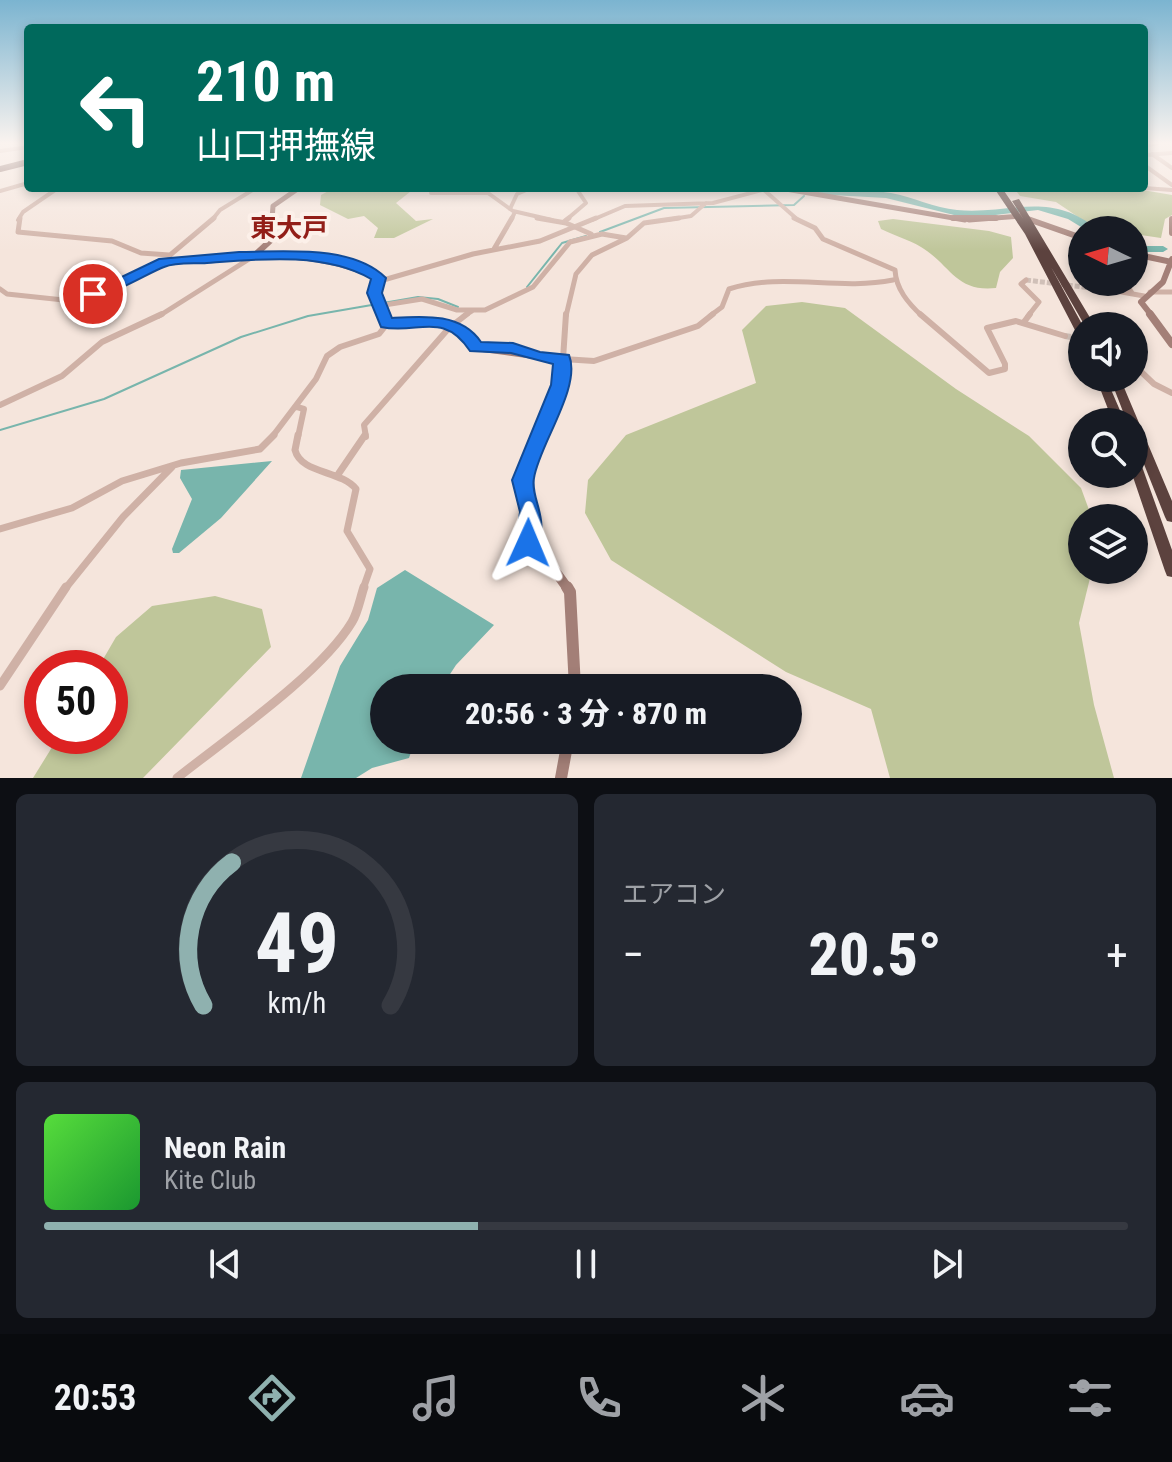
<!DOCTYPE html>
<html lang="ja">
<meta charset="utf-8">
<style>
body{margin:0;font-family:"Roboto Condensed","Noto Sans JP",sans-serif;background:#242831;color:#f1f3f6;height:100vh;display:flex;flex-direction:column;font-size:30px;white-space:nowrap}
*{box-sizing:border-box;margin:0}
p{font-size:26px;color:#9ea1a6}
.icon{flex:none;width:44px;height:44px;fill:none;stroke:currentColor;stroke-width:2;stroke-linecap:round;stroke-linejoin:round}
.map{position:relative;height:778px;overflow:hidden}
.sheet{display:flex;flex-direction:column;gap:16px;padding:16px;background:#0d0f14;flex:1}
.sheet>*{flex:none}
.guide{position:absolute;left:24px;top:24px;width:1124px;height:168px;border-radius:8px;box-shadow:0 4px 12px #0003;background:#00695c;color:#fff;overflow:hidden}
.needle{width:52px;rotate:275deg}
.controls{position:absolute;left:1068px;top:216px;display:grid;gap:16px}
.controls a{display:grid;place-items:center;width:80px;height:80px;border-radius:50%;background:#171b24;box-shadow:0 4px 12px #0003;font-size:40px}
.speed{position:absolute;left:24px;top:650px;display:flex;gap:16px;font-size:40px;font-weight:700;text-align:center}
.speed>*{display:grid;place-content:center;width:104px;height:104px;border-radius:50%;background:#171b24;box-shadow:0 4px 12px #0003;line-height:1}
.speed .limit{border:12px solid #d22;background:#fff;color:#111}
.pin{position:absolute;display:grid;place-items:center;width:68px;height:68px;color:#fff;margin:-34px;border:4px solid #fff;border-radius:50%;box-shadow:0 2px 8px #0007}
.me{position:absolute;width:88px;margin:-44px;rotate:1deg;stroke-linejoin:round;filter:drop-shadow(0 0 6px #0008)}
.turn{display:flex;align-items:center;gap:28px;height:168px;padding:0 40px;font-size:36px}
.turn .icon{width:104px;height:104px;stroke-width:2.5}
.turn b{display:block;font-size:56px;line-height:68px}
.big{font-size:60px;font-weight:800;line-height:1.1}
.sheet .tile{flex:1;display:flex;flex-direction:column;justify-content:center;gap:12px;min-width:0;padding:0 28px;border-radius:12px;background:#242831}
.sheet .dial{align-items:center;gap:0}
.dial svg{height:208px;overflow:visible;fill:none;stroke:#363941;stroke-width:7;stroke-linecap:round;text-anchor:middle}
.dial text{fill:#f1f3f6;stroke:none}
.song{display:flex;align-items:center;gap:24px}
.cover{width:96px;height:96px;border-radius:12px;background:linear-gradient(135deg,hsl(110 70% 55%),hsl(130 70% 35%))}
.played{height:8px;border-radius:4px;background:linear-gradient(90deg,#8fb1af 40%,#363941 40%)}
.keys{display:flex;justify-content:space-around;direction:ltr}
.heat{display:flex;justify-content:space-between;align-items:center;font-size:44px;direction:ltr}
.sheet .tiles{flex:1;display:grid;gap:16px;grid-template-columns:1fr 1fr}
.tile:last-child{grid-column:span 2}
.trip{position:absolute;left:370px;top:674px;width:432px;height:80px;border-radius:40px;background:#171b24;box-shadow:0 4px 12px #0003;font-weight:800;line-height:80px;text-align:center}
.tabs{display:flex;height:128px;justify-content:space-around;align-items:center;background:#090b0e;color:#9ea1a6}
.tabs .icon{width:56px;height:56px}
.tabs .on{color:#8fb1af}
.tabs b{font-size:36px;color:#f1f3f6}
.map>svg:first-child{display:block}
.green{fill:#bfc69a}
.water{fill:#78b5ac}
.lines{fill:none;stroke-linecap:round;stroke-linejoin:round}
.stream{stroke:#78b5ac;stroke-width:2}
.river{fill:#78b5ac;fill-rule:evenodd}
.street-tunnel-far1{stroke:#d0c0b8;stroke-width:5;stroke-dasharray:5 2;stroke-linecap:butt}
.street-tunnel{stroke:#d0c0b8;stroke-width:6;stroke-dasharray:6 3;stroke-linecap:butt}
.street-far4{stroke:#cfb1a6;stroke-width:4}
.street-far3{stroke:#cfb1a6;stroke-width:5}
.street-far2{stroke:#cfb1a6;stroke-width:6}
.street-far1{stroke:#cfb1a6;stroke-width:7}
.street{stroke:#cfb1a6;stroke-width:9}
.secondary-far4{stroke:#a37f77;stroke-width:5}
.secondary-far3{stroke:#a37f77;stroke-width:6}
.secondary-far2{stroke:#a37f77;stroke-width:8}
.secondary-far1{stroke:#a37f77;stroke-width:10}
.secondary{stroke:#a37f77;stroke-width:12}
.primary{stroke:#7e5d57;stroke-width:6}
.highway{fill:#5c423e;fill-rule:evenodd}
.route{fill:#1a73e8;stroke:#114b97;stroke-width:2}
.labels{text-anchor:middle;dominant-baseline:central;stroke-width:8;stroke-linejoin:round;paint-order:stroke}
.far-quarter-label{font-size:26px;font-weight:bold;fill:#921e18;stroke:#fcf0e9}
</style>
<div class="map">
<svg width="1172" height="778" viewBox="0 0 1172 778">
<rect width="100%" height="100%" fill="#f5e5dc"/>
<path class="green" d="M 334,188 L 415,188 L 396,203 L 416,221 L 433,219 L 394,238 L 374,238 L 378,228 L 364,216 L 348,219 L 320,205 L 321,195 Z
M 1014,188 L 1131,188 L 1172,195 L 1172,215 L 1165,219 L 1161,238 L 1134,234 L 1134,230 L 1096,229 L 1056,202 L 1020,196 Z
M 893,219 L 989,231 L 1011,237 L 1013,258 L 1000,272 L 996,288 C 958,292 952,269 927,251 C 914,241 895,236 881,229 L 878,221 Z
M 802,302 L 845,308 L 956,389 L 1029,436 L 1081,488 L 1092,518 L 1082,518 L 1082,570 L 1092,570 L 1079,623 L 1094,705 L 1114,778 L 890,778 L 871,709 L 786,672 L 611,560 L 585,513 L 588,480 L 626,435 L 756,383 L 742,330 L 766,306 Z
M 215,596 L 262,609 L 271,647 L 143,778 L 33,778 L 59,736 L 110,736 L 110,668 L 98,668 L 116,637 L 152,606 Z"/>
<path class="water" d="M 272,461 L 221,518 L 179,553 L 173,553 L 172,549 L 192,499 L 180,478 L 181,470 Z
M 405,570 L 494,625 L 456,665 L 441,688 L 384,688 L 384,740 L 415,740 L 409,758 L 372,768 L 356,778 L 301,778 L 340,666 L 368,620 L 377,588 Z"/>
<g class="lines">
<path class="stream" d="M 600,232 L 664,208 L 794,205 L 804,196
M 527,287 L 562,243 L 586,236
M 0,430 L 104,399 L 241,337 L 308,316 L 418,297 L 438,299 L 458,307"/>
<path class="river" d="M 799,188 C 830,191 861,188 891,193 C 913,197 934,208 957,210 C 1010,215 1050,189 1098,230 L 1086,230 L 1068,219 L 1038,210 L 979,217 L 958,216 L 886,198 L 796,193 L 796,189 Z
M 1134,246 L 1163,246 L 1168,249 L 1163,252 L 1134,252 Z"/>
<path class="street-tunnel-far1" d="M 1026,280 L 1116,291"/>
<path class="street-tunnel" d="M 1065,336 L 1082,339"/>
<path class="street-far4" d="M 1144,146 L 1162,142
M 0,151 L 28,147
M 1152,154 L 1172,168
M 1144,155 L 1172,153
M 1144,165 L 1172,185
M 1144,188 L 1172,190
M 764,190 L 798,220
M 0,191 L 28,183
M 431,193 L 488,193 L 513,211 L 552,220
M 510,209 L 517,194 L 531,188
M 18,220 L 23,212 L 58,188
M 212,220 L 220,210 L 256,188
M 511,220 L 514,214
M 566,220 L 586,203 L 576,188
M 592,220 L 625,206 L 713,203 L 766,189
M 666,220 L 691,216 L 706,203"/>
<path class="street-far3" d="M 20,218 L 18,232 L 112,241 L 141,253 L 169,255
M 537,218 L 566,223 L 591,234
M 794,218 L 815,228 L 823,239 L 895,270 C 896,289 908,303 922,316
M 565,221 L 569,218
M 494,249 L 512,218
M 169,256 L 214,218
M 1026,280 L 1021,284 L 1039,302 L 1028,316
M 380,281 L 473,254 L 540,241 L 596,218
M 1125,282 L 1132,293
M 0,289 L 7,294 L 73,301 L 164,262 L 251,256
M 1116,291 L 1144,296
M 1150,292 L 1172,292
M 378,306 L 422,299 L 457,310 L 485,310 L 533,287 L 570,242 L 602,234 L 626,238
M 159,316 L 254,256
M 464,316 L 472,311
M 566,316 L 576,274 L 592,255 L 627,238 L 644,223 L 679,218
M 710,316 L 722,307 L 729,289 C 782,272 838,291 893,280"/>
<path class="street-far2" d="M 566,314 L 563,359 L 594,361 L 698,326 L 713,314
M 920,314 L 989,373 L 1005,369 L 1005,364 L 987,328 L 1016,321 L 1065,336
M 1024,322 L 1030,314
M 1134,365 L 1154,384 L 1172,393
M 0,405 L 62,376 L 102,342 L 162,314
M 297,407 L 304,409 L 298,437
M 272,437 L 316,379 L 327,356 L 340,347 L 379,334 L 387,324
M 366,437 L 364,425 L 449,328 L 467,314"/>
<path class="street-far1" d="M 298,435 L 295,450 C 301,474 341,470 356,489 L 347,531 L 370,569 L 363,589
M 339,473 L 365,435
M 0,529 L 72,508 L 122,481 L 181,463 L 260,449 L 274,435
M 65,589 L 123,517 L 172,467"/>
<path class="street" d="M 0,686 L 66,587
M 177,778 C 227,738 320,675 352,622 C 358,612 360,599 364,587"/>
<path class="secondary-far4" d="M 780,188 L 965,220
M 272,220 L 273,206 L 299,188
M 969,220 L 1020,216 L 1031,220"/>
<path class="secondary-far3" d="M 953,218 L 996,218
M 1025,218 L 1082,238
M 1172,219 L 1172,233
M 1134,254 L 1172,262
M 255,255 L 271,240 L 272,218
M 254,256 C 298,255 338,259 378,278 L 374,293 L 384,316
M 1152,316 L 1141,302 L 1163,282 L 1172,259"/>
<path class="secondary-far2" d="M 383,314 L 387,324 C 423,323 454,312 476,347 L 563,359 L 560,385 L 539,437
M 1150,314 L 1172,344"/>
<path class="secondary-far1" d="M 540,435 L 522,480 L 531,512 L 529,548 L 553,568 L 568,589"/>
<path class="secondary" d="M 567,587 L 570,592 L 575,688
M 561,778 L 568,740"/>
<path class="primary" d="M 0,169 L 28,162"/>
<path class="highway" d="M 994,188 L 1002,188 L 1024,220 L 1012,201 L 1019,199 L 1095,326 L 1085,326 L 1051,267 L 1083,326 L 1082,337 L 1077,334 L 1025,234 Z
M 1096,378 L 1106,378 L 1125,422 L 1113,422 Z
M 1110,378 L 1120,378 L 1172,501 L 1172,522 L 1167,521 L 1165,517 L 1134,439 L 1134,422 L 1127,422 Z
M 1134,456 L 1138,458 L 1140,461 L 1172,550 L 1172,577 L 1167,576 L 1165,571 L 1132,474 L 1134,474 Z"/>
</g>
<linearGradient id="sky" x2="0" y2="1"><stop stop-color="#7bb4d0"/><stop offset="0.57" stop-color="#faf3ef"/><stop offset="1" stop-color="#faf3ef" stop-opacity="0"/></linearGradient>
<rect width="1172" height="251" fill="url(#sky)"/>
<path class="route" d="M 239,252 C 283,252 352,244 386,278 L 382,293 L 392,318 C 425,316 461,313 481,342 L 513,343 L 540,352 L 569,355 C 582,387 539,445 534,478 C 530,499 551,519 536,550 L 528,553 L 520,550 L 516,543 L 520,512 L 512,480 L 551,385 L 553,364 L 511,353 L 470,351 C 443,310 418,335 381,327 L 367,293 L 371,279 C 324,252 259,259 207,263 C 193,264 176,262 164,267 C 147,273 98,305 86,294 L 159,259 Z"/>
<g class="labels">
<g class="far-quarter-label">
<text x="289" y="228">東大戸</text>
</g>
</g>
</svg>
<div class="controls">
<a><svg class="needle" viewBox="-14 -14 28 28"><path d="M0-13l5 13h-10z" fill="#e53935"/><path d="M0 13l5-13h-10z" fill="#9ea1a6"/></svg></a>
<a><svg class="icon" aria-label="sound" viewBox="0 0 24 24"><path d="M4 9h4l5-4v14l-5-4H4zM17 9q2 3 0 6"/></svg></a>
<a><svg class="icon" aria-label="search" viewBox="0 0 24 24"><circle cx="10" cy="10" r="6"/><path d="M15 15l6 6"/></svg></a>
<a><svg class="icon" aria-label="layers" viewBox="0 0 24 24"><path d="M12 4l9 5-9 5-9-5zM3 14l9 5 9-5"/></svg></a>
</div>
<div class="speed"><div class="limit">50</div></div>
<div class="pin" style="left:93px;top:294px;background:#d93025"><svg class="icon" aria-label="arrive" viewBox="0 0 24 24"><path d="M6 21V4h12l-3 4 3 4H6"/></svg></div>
<svg class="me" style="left:528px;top:543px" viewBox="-20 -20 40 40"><path d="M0-17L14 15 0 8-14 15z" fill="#1a73e8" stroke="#fff" stroke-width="4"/></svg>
<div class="trip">20:56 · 3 分 · 870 m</div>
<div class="guide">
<div class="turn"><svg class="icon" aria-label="left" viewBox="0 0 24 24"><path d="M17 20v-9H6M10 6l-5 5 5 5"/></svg><div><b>210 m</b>山口押撫線</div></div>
</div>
</div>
<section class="sheet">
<div class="tiles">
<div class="tile dial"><svg viewBox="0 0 100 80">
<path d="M14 69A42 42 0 1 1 86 69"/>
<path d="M14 69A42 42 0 0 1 25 14" stroke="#8fb1af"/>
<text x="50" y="56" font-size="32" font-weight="700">49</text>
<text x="50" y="72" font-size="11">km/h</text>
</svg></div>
<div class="tile"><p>エアコン</p>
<div class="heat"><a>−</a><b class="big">20.5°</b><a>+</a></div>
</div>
<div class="tile">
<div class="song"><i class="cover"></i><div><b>Neon Rain</b><p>Kite Club</p></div></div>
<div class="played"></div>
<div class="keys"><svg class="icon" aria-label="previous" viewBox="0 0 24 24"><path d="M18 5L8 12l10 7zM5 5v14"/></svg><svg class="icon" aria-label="pause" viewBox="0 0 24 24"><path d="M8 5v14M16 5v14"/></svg><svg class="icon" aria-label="next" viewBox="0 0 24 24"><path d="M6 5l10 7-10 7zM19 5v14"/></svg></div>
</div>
</div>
</section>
<nav class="tabs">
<b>20:53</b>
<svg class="icon on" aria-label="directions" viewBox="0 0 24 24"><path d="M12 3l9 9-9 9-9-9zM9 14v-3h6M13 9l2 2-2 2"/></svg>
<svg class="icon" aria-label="music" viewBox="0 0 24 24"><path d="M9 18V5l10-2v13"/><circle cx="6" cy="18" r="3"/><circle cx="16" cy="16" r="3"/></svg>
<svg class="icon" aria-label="phone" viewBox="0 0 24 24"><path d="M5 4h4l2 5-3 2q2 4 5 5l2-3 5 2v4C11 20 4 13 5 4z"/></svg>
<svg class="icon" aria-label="climate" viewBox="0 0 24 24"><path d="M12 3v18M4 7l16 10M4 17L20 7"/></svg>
<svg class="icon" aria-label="car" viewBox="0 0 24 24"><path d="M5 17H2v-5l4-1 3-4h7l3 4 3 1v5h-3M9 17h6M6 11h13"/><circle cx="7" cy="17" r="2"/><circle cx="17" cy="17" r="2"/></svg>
<svg class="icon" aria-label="filters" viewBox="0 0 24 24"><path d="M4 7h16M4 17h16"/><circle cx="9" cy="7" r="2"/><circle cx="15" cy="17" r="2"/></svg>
</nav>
